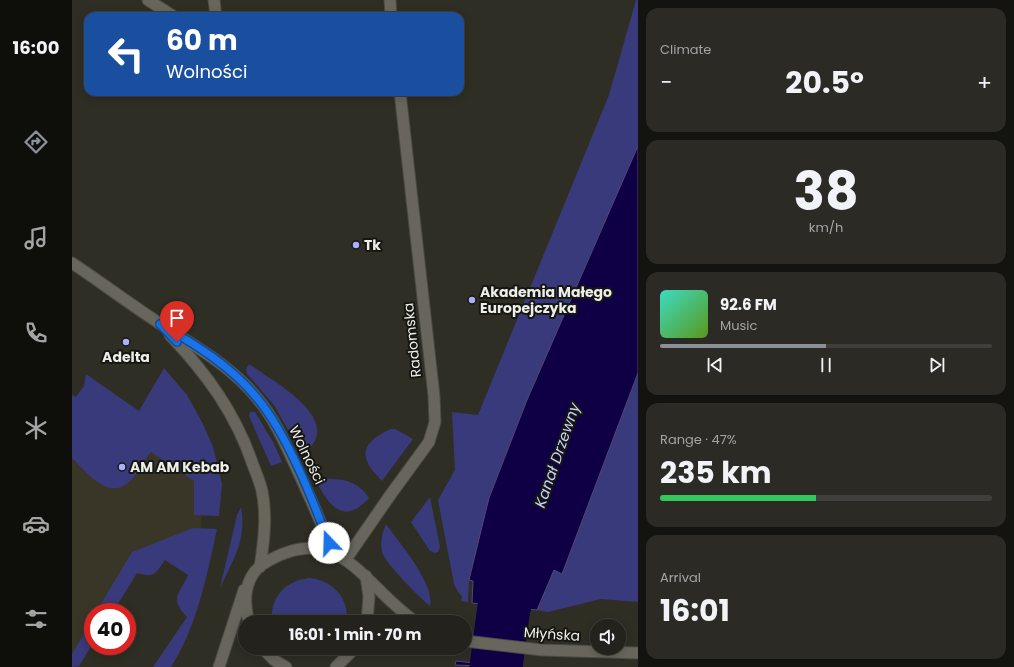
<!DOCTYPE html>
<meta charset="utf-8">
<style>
body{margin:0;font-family:Poppins,sans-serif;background:#2b2a25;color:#f1f3f6;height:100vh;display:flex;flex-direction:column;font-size:15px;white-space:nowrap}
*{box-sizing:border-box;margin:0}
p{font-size:13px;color:#a3a4a3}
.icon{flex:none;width:22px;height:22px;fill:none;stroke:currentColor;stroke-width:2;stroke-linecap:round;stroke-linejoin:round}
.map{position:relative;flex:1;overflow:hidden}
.details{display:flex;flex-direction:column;gap:8px;padding:8px;background:#13130f;width:376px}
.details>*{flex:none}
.hud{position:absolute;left:12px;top:12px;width:380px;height:84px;border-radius:12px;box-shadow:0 2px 10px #0003,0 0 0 1px #403f3b;background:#1a4fa0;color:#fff;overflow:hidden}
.controls{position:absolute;left:518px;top:619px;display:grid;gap:8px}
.controls a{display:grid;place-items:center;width:36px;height:36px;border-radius:50%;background:#23221c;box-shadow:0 2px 10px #0003,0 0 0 1px #403f3b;font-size:20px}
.speed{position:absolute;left:12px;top:603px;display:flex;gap:8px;font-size:20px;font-weight:700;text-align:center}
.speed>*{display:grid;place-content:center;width:52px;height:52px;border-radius:50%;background:#23221c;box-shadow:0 2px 10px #0003,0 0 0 1px #403f3b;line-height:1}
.speed .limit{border:6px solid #d22;background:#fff;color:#111}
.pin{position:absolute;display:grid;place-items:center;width:34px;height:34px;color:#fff;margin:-41px -17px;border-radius:50% 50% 50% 0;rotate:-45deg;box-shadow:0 0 4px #0007}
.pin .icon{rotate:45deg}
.me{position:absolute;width:44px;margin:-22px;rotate:339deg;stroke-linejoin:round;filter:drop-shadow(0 0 3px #0008)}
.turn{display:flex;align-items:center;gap:14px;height:84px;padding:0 16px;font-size:18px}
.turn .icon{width:52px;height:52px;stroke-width:2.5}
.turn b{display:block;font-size:28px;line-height:34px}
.big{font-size:30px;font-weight:700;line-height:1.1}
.details .card{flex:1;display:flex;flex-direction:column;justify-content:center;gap:6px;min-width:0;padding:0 14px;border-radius:12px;background:#2b2a25}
.details .dial{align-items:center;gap:0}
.dial b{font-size:52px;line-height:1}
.song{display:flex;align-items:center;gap:12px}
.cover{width:48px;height:48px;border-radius:6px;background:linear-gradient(135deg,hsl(170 70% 55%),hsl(90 70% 35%))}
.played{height:4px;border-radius:2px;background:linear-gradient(90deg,#8c9099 50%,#403f3b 50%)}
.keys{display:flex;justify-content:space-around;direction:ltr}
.heat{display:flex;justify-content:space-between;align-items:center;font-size:22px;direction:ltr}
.charge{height:6px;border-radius:3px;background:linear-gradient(90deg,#34c759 47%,#403f3b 0)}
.trip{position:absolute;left:166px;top:615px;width:234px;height:40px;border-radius:20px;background:#23221c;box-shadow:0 2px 10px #0003,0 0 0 1px #403f3b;font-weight:700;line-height:40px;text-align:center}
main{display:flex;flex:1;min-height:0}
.tabs{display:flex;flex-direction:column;width:72px;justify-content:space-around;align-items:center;background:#0e0e0b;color:#a3a4a3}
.tabs .icon{width:28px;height:28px}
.tabs .on{color:#8c9099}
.tabs b{font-size:18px;color:#f1f3f6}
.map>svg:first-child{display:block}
.built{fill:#393627}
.green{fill:#383a7b}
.water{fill:#0f0046;stroke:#524777}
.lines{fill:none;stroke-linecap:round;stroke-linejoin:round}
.river{stroke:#0f0046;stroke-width:53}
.minor-casing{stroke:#4b4a42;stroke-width:13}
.tertiary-casing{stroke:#4b4a42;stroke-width:13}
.minor{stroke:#68665c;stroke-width:11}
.tertiary{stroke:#68665c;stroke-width:11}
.route-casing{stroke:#114b97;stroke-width:10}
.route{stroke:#1a73e8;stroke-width:7}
.poi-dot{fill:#a7b1fc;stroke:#161612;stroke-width:1.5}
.labels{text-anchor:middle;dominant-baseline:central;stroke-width:4;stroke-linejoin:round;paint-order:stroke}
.poi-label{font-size:14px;font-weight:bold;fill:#eeeee8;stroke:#161612;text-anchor:start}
.street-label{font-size:14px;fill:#eeeee8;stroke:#161612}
.water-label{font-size:15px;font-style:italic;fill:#cad1fc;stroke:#161612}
</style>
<main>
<nav class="tabs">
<b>16:00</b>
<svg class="icon on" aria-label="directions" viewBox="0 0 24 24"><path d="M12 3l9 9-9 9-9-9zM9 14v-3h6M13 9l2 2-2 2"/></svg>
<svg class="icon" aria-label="music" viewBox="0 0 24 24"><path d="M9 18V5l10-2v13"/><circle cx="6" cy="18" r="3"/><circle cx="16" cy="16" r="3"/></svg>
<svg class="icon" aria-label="phone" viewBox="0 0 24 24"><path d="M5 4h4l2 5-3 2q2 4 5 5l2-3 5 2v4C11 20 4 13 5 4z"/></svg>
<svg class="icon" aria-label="climate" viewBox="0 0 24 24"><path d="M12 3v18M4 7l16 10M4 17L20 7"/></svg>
<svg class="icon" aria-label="car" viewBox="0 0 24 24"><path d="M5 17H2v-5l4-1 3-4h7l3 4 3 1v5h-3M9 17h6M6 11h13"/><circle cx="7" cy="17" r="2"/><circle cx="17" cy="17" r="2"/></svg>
<svg class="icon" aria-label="filters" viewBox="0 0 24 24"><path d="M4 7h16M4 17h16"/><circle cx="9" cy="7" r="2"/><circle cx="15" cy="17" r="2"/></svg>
</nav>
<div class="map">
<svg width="566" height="667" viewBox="0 0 566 667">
<rect width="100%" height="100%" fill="#2f2e25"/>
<path class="built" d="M 0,426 L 55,434 L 132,455 L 129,527 L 118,536 L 87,549 L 27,612 L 21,612 L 21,623 L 0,659 Z"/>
<path class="green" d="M 564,0 L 566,0 L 566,146 L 455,400 L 417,498 L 397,580 L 396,602 L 389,601 L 390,596 L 386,592 L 382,584 L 366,500 L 383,470 L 380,412 L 406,415 L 537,95 Z
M 177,364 C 202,382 277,421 230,455 L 202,405 L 175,374 L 174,369 Z
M 92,368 L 115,395 L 131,424 L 141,447 L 150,484 L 147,516 L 122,515 L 122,481 L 79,452 C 72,460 68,470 61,478 C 39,504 16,474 0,458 L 0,395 L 4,397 L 12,386 L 14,374 L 67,411 Z
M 566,373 L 566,602 L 529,599 L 476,612 L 465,610 L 482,570 L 490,574 Z
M 178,412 L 183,412 L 201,442 L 210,462 L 199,466 L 177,416 Z
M 319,429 L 323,429 L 341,439 L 310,481 C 305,475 297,468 295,461 C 288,444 308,434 319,429 Z
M 243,479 C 266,478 284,478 297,498 C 271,527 256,504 243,479 Z
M 358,497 L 368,547 L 366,552 L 363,553 L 358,551 L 339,522 Z
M 169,507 C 175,540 161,560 148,588 L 165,515 Z
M 314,524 C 327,543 363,583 358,606 C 348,598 313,563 310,552 C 308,542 310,533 314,524 Z
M 121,528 L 145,529 C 135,575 125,627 99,667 L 81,667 L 115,617 C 97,598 107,595 116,575 L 93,560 C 83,574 83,578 65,573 L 41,612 L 24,612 L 60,552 Z
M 237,578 C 261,580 277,598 275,622 L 200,622 C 198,597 213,581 237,578 Z
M 21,618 L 21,643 L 7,666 L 0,667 L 0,654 Z
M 216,648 L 259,648 C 244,656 230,656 216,648 Z"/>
<path class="water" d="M 566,146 L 566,373 L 490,574 L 482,570 L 465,610 L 400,603 L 401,581 L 397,580 L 417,498 L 455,400 Z
M 384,661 L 438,667 L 383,665 Z"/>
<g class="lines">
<path class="river" d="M 424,667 L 432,607 L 456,537"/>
<g class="minor-casing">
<path id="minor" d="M 76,0 L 101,16
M 142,0 L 144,16
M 318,0 L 319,16
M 274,559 L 319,494 L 357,442 L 363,422 L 362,396 L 328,92"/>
</g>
<g class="tertiary-casing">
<path id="tertiary" d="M 0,263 C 30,283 59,305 90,325 C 124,347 159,366 185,398 C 202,418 213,443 224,467 C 237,495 250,524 261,553
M 98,335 C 135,374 164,414 181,465 C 184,473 188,482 190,491 C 195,516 192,541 188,567
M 294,576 L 297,597 L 295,622
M 177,622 C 171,602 172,577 191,564 C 267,517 291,586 344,622
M 393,641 L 470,650 L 566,653
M 190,648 L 202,660 L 214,667
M 147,667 L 172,590
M 264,667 L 283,648"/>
</g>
<use href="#minor" class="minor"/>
<use href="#tertiary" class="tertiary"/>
</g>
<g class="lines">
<g class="route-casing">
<path id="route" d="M 105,342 L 88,324 C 124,345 159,366 185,398 C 215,434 240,498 257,543"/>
</g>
<use href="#route" class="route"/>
</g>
<g class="poi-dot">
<circle cx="284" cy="245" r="4"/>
<circle cx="400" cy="300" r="4"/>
<circle cx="54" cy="342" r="4"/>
<circle cx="50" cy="467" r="4"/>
</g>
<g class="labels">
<g class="poi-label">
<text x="292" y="245">Tk</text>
<text x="408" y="292">Akademia Małego<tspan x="408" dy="16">Europejczyka</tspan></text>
<text x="54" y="357" text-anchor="middle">Adelta</text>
<text x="58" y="467">AM AM Kebab</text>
</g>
<g class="street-label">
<text transform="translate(340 340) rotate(-96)">Radomska</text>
<text transform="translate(235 455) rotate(64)">Wolności</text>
<text transform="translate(480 634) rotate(4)">Młyńska</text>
</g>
<g class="water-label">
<text transform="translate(485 455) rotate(-71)">Kanał Drzewny</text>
</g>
</g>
</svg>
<div class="controls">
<a><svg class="icon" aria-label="sound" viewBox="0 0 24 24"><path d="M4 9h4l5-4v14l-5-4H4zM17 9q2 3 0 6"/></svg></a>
</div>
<div class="speed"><div class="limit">40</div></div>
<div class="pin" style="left:105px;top:342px;background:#d93025"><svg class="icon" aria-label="arrive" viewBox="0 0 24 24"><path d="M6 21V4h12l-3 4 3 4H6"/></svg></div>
<svg class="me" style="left:257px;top:543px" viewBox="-20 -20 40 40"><circle r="19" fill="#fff"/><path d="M0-13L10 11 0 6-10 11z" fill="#1a73e8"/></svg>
<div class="trip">16:01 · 1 min · 70 m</div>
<div class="hud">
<div class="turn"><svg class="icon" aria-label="left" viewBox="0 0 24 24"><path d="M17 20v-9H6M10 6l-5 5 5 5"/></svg><div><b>60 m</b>Wolności</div></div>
</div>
</div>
<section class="details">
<div class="card"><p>Climate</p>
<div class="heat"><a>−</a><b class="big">20.5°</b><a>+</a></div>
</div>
<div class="card dial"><b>38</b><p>km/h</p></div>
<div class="card">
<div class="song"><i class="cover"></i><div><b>92.6 FM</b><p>Music</p></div></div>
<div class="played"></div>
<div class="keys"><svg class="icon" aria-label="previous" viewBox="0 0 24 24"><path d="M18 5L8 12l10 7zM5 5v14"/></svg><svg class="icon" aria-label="pause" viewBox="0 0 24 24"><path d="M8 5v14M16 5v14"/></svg><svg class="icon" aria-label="next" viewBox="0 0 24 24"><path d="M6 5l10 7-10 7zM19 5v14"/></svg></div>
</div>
<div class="card"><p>Range · 47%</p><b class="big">235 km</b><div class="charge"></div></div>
<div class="card"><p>Arrival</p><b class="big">16:01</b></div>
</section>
</main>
